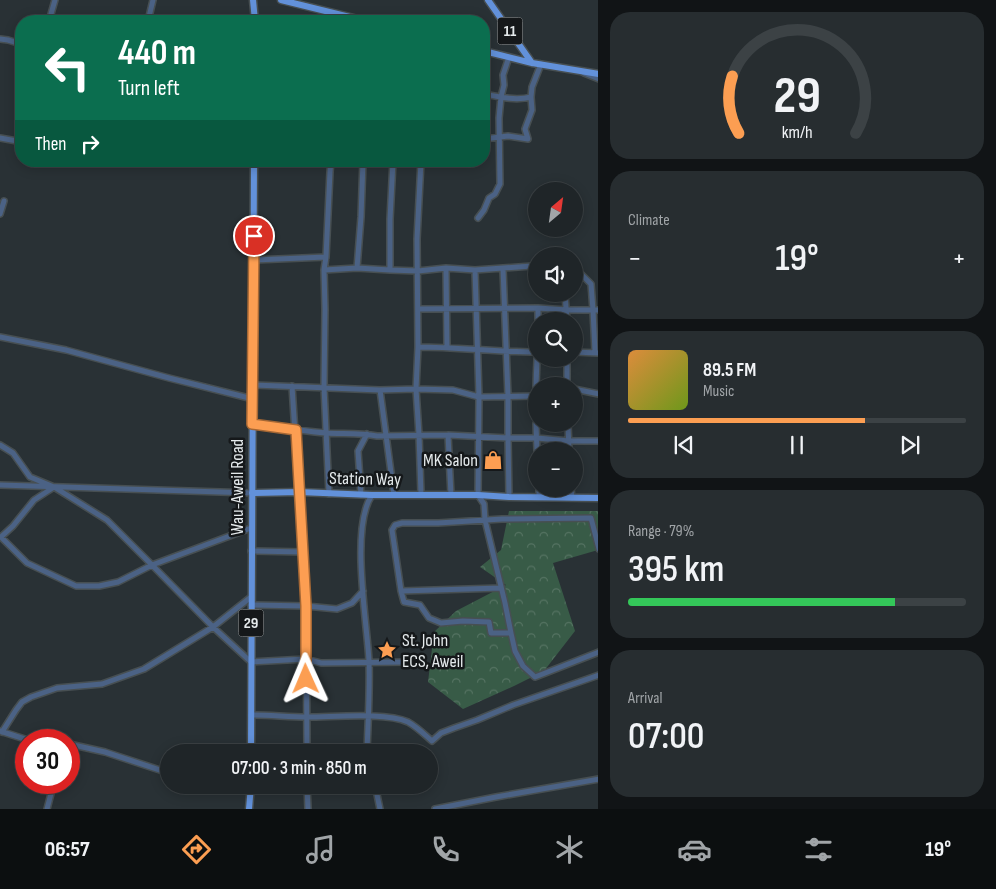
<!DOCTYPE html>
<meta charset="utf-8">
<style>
body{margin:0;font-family:"Sofia Sans Condensed",sans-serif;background:#272d30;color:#f1f3f6;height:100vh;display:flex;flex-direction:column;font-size:19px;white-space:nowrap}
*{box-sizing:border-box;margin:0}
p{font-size:16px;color:#a1a5a8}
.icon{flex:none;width:28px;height:28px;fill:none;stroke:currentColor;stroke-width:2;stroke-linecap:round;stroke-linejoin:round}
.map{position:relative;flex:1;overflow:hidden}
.side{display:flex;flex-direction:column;gap:12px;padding:12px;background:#111416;width:398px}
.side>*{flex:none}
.banner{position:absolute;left:15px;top:15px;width:475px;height:152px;border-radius:20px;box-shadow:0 2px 12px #0003,0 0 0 1px #3c4245;background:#0b6e4f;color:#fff;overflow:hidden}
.needle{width:32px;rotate:29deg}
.buttons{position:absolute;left:528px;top:182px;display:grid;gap:10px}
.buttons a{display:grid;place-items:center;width:55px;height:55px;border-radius:50%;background:#1f2528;box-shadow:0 2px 12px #0003,0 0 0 1px #3c4245;font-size:25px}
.speed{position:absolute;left:15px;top:729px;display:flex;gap:10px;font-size:25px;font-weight:700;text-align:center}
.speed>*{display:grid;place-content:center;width:65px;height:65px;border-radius:50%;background:#1f2528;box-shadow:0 2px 12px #0003,0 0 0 1px #3c4245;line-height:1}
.speed .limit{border:8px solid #d22;background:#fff;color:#111}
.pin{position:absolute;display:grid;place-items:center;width:42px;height:42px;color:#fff;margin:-21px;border:2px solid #fff;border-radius:50%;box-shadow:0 1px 5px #0007}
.me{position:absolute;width:55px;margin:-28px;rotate:359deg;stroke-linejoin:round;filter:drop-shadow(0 0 4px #0008)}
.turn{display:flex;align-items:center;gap:18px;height:105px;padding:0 20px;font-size:22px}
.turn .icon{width:65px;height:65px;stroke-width:2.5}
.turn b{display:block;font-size:35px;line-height:42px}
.then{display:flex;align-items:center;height:48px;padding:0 20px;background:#0003;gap:10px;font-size:19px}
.big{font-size:38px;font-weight:600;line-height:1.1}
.side .widget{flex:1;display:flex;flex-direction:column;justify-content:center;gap:8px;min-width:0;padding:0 18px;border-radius:20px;background:#272d30}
.side .dial{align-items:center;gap:0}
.dial svg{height:130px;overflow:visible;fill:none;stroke:#3c4245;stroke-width:7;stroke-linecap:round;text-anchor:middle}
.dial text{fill:#f1f3f6;stroke:none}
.song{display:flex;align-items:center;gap:15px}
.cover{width:60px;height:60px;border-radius:8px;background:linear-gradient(135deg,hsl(30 70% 55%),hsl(80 70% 35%))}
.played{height:5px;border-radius:2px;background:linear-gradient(90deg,#fc9e52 70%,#3c4245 70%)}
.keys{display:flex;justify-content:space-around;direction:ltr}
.heat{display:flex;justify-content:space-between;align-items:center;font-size:28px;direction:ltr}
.charge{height:8px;border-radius:4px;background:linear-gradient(90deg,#34c759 79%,#3c4245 0)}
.trip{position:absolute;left:160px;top:744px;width:278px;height:50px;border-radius:25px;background:#1f2528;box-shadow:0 2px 12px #0003,0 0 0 1px #3c4245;font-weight:600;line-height:50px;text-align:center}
.tabs{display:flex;height:80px;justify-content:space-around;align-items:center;background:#0c0f10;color:#a1a5a8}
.tabs .icon{width:35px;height:35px}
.tabs .selected{color:#fc9e52}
.tabs b{font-size:22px;color:#f1f3f6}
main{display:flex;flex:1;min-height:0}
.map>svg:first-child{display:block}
.forest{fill:url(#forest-crowns)}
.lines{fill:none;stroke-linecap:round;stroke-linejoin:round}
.minor-casing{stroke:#474f52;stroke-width:8}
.major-casing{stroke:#474f52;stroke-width:9}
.minor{stroke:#4b6285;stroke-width:5}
.major{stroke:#6291da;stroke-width:6}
.route-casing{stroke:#a46735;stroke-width:12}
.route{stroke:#fc9e52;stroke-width:9}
.labels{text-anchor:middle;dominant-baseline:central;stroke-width:5;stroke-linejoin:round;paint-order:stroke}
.shield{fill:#15181a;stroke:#a7abad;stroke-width:1}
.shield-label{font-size:16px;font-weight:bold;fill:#e5eaec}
.poi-label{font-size:18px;fill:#e5eaec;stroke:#15181a;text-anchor:end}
.street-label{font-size:18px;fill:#e5eaec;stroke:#15181a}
</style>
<main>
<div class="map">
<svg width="599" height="809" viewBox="0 0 599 809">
<defs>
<pattern id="forest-crowns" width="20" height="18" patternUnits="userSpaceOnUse" patternTransform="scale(1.25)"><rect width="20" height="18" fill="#385b47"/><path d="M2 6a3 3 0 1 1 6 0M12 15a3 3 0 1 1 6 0" fill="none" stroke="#557362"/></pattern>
</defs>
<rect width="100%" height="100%" fill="#293135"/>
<path class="forest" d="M 509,511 L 598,511 L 598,550 L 553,563 L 575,631 L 544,671 L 514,686 L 463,709 L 428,682 L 434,632 L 456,611 L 506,585 L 480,567 L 501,550 Z"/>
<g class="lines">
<g class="minor-casing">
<path id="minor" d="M 49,21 L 55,0
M 148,21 L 153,0
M 0,39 L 8,40 L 21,44
M 584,73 L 599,79
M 484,94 C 499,97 516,101 531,97 L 532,87 L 541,64
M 0,138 L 17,141
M 484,139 L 508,136 L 528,139 L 525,129 L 532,110 L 531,97
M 0,214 L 4,201
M 478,218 L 484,210 L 489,198 L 495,194 L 500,184 L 499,118 L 501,97 L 504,85 L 503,75 L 509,57
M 254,260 L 326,257
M 357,268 L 361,217 L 363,161
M 446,268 L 447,347
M 503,269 L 508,396 L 508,438 L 509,497
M 324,270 L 357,268 L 390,270 L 418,271 L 446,268 L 475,270 L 532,266 L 536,267
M 390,270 L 390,219 L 393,161
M 475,270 L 479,397 L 478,495 L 484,504 L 485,520 L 505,603 L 511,633
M 574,273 L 580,273 L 591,284 L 593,310 L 595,352
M 565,294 L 567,321
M 418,309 L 538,308 L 567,310 L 599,310
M 538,321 L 538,308
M 0,337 L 66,350 L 169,378 L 253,399
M 418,347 C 457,347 497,352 536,352
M 574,352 L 599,353
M 567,359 L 567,386
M 252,385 L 380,390 L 416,389 L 453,390 L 479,397 L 536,396
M 292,386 L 306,606 L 307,752
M 536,386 L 537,359
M 574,389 L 599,394
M 380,390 L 394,495
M 252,423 C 277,427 301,431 326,433 C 343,434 360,433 377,436 L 448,435 L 508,438 L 537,438 L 569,441 L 599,441
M 536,424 L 537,451
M 568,424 L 569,451
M 448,435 L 451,495
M 0,445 L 13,453 L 30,477 L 54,487 L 107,520 L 152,565 L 251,528
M 0,485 L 252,493
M 54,487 L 34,500 L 13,526 L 1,537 L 27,563 L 76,586 L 99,586 L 118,582 L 152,565 L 213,627 L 251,597
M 539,489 L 539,497
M 571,489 L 572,498
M 329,494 L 324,387 L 325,309 L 324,270 L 326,257 L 330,172 L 331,161
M 421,494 L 419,435 L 416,389 L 418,347 L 417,239 L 421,161
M 361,495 L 358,451 L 367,434
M 251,551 L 303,552
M 501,588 L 401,591 L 392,530 L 395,525 L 402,523 L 438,523 L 502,519 L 591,518 L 599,549
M 401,591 L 404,602 L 420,605 L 429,618 L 441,623 L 463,621 L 489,622 L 491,633 L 511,633 L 515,651 L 523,666 L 535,677 L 599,652
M 251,605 L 306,606 L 337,609 L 352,603 L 363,591
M 251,715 C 270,715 289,717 308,717 C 334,717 386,712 408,722 C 417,727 424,734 432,741 L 441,733 L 454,728 L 477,720 L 513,705 L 599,675
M 0,731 L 28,740
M 2,732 L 16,710 L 22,702 L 31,697 L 57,688 L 102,684 L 144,669 L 213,627 L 251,662 L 306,659 L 321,663 L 407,662
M 69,744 L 105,752 L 169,773
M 367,752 C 368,722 370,691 369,661 C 367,621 350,527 372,495
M 216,785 L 251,792
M 307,785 L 308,809
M 375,785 L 380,809
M 47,809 L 54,782
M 435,809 L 496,797 L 599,779"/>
</g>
<g class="major-casing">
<path id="major" d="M 253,0 L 255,21
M 281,0 L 366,21
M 488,0 L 532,63
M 484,51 L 532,63 L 599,74
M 252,493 L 299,492 L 372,495 L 478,495 L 509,497 L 599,498
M 251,752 L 254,161
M 249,809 L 251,785"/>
</g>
<use href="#minor" class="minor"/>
<use href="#major" class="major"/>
</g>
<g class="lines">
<g class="route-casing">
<path id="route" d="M 254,236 L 252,424 L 296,430 L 306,606 L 306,679"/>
</g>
<use href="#route" class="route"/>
</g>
<defs>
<g id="shop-bare" transform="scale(1.5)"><path d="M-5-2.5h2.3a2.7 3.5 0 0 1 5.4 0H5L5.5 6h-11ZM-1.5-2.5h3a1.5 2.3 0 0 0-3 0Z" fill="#fc9e52" stroke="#15181a" stroke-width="2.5" paint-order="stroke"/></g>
<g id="sight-bare" transform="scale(1.5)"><path d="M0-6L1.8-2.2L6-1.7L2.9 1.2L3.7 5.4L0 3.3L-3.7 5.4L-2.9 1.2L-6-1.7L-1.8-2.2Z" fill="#fc9e52" stroke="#15181a" stroke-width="2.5" paint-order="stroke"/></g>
</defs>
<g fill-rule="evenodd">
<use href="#shop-bare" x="493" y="460"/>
<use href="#sight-bare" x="387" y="650"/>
</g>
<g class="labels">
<g class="shield">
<rect x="497.5" y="17.5" width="25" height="27" rx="4"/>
<rect x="238.5" y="609.5" width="25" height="27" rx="4"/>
</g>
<g class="shield-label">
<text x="510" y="31">11</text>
<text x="251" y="623">29</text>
</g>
<g class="poi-label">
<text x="478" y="460">MK Salon</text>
<text x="402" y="640" text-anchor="start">St. John<tspan x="402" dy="21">ECS, Aweil</tspan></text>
</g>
<g class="street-label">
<text transform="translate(365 479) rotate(1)">Station Way</text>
<text transform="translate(237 487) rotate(-90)">Wau-Aweil Road</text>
</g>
</g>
</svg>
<div class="buttons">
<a><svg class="needle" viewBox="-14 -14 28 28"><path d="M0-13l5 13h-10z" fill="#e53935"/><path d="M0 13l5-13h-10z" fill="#a1a5a8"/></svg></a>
<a><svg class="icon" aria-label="sound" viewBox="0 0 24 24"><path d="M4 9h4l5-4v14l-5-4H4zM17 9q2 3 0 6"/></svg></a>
<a><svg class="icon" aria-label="search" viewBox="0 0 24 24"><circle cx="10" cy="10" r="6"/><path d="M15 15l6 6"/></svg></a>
<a>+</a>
<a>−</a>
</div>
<div class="speed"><div class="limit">30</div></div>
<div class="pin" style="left:254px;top:236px;background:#d93025"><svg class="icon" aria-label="arrive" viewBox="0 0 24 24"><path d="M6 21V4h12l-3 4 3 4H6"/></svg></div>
<svg class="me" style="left:306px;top:679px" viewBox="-20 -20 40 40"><path d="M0-17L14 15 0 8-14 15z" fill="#fc9e52" stroke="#fff" stroke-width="4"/></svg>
<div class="trip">07:00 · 3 min · 850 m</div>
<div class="banner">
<div class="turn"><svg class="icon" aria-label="left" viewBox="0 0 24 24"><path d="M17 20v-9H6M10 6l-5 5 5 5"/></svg><div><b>440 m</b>Turn left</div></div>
<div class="then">Then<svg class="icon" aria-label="right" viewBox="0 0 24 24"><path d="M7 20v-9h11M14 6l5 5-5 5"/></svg></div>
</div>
</div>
<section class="side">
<div class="widget dial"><svg viewBox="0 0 100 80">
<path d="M14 69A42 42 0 1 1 86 69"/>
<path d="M14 69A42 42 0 0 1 10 34" stroke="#fc9e52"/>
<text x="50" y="56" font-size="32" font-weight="700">29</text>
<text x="50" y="72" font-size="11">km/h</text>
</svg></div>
<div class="widget"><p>Climate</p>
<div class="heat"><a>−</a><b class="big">19°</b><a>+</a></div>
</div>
<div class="widget">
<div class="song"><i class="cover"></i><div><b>89.5 FM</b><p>Music</p></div></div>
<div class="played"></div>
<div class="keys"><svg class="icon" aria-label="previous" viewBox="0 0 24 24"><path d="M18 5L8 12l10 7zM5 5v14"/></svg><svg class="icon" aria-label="pause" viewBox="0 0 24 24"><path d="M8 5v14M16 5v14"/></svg><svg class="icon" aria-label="next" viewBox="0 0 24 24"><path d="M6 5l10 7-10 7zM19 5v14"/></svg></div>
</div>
<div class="widget"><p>Range · 79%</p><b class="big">395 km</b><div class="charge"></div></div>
<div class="widget"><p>Arrival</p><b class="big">07:00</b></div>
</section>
</main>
<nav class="tabs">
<b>06:57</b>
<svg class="icon selected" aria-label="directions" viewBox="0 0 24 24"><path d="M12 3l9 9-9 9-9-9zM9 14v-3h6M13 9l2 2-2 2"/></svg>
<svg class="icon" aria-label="music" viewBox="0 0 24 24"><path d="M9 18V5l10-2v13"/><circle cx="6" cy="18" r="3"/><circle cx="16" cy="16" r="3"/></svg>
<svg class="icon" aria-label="phone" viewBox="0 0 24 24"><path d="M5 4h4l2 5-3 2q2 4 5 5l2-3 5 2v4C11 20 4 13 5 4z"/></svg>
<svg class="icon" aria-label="climate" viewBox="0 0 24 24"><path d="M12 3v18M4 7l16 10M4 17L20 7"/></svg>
<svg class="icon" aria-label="car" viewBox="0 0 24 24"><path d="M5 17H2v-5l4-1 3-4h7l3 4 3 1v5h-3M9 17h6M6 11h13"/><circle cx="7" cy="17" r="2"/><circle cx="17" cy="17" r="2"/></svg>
<svg class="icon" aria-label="filters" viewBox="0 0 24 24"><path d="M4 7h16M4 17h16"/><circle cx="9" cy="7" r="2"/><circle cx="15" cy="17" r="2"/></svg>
<b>19°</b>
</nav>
